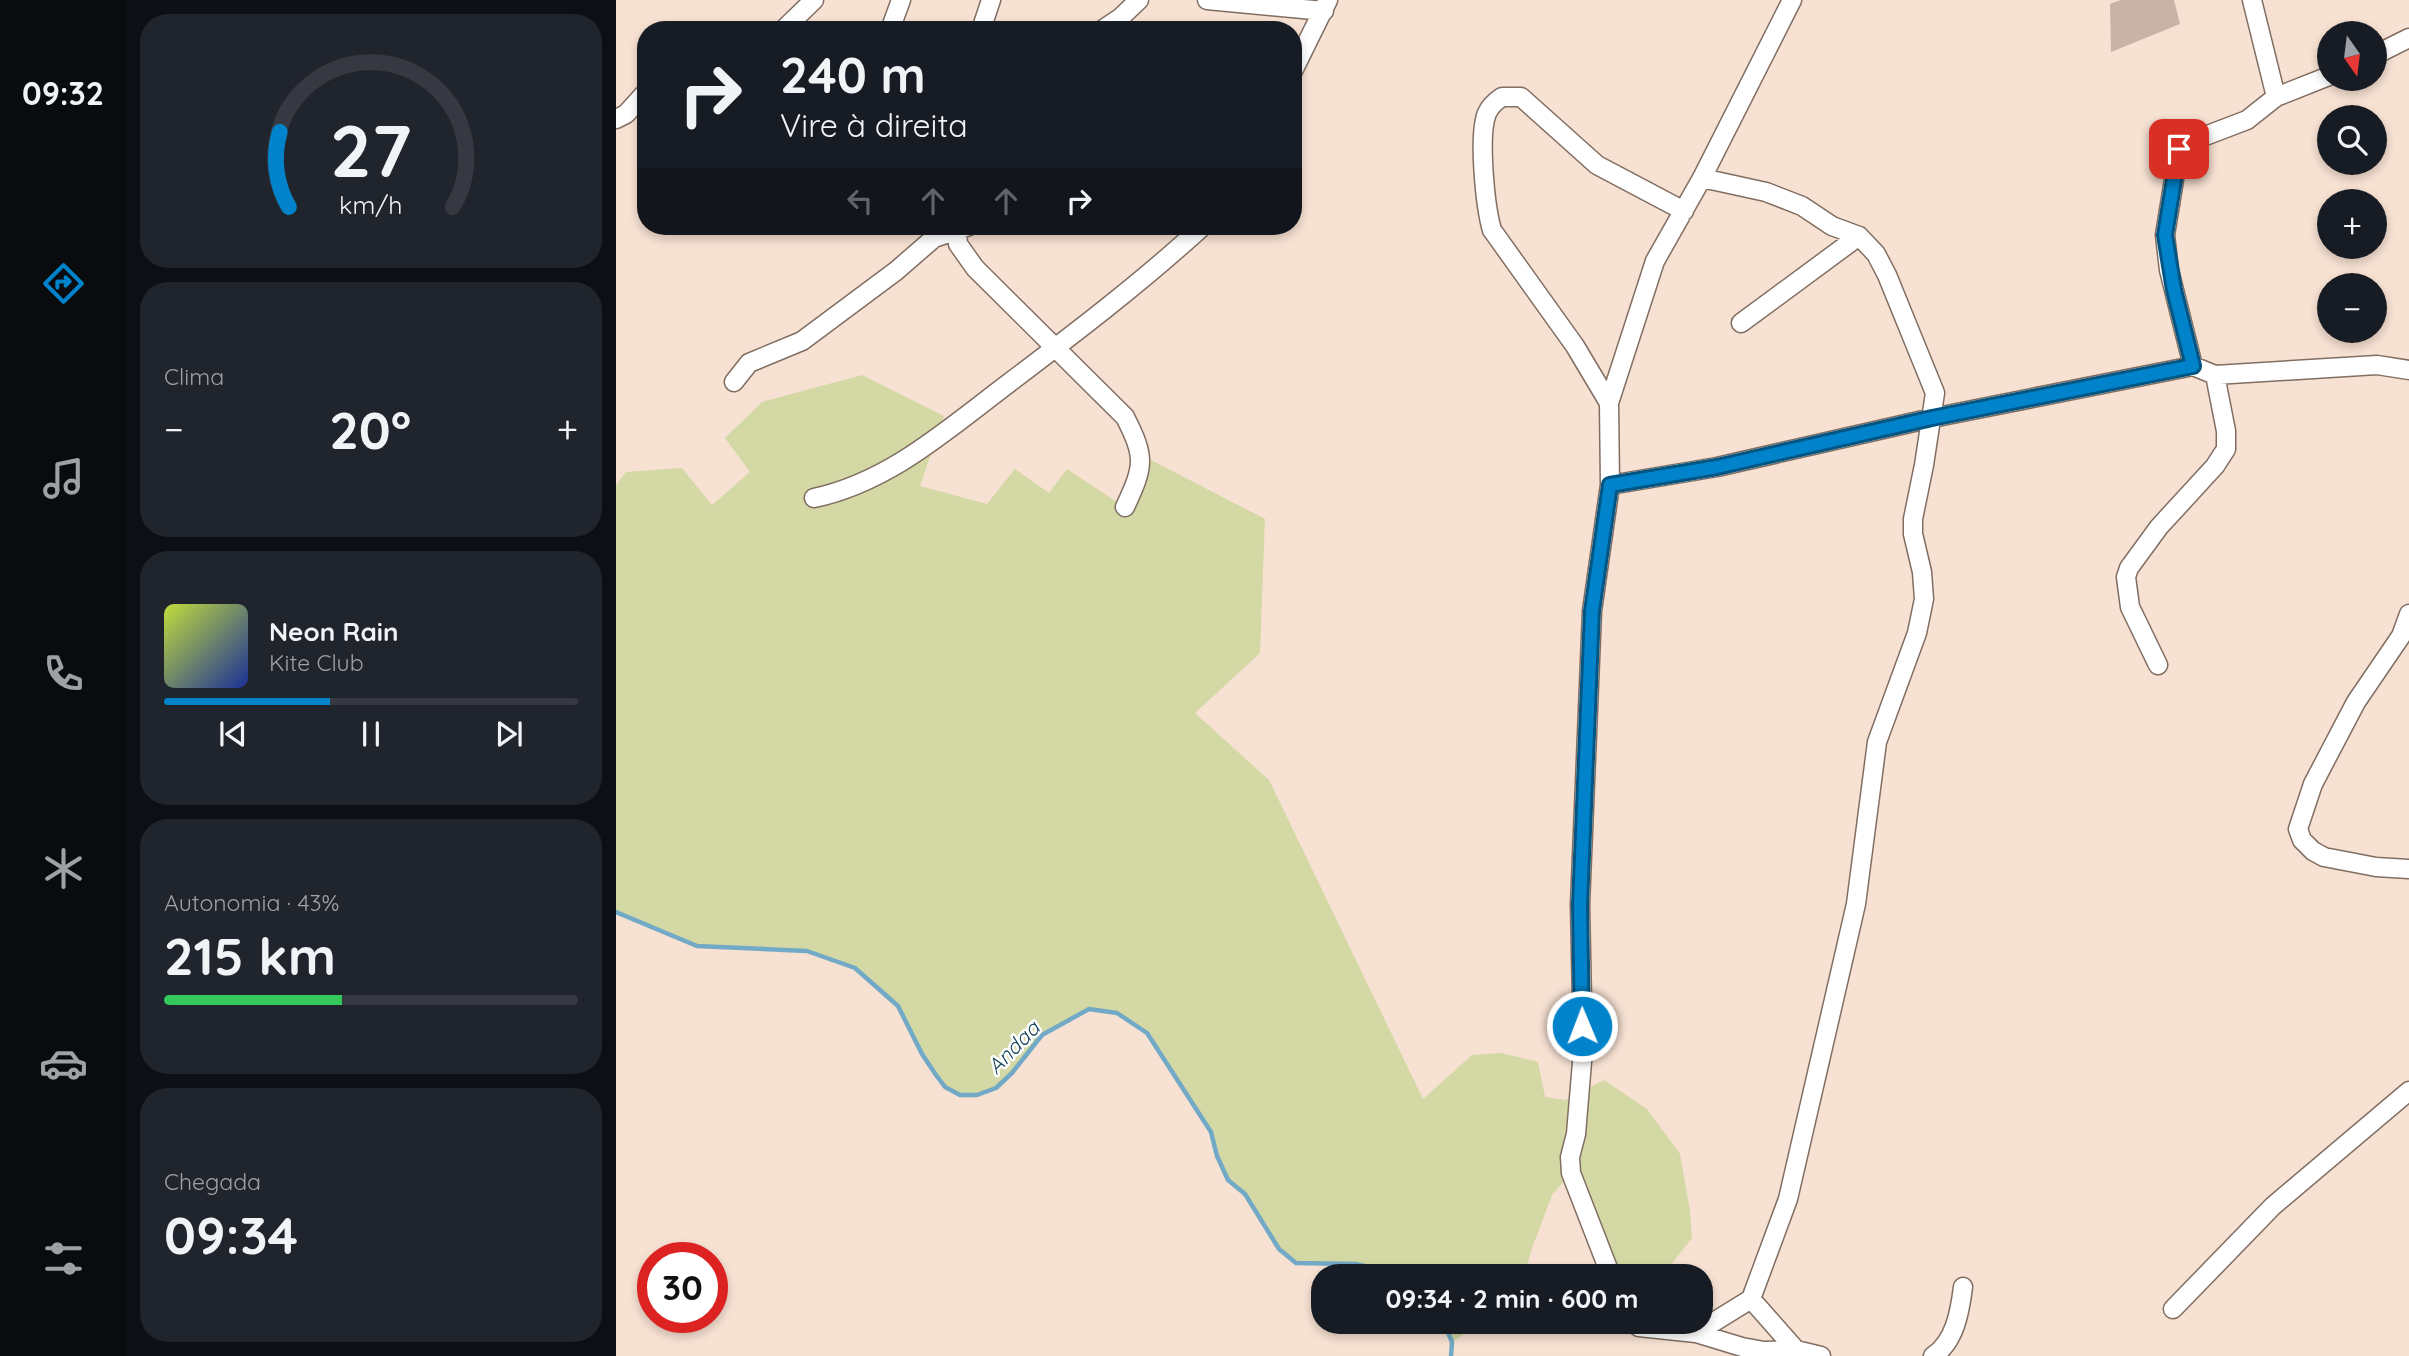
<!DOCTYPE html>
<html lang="pt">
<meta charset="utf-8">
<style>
body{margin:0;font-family:Quicksand,sans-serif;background:#20242c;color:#f1f3f6;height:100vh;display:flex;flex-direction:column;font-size:26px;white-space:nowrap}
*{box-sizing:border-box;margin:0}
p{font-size:23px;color:#9ea1a6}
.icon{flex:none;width:38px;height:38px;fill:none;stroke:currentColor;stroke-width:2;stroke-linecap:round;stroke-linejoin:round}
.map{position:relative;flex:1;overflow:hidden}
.details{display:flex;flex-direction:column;gap:14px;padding:14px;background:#0d0f14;width:490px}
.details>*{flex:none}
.banner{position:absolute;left:21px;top:21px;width:665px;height:214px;border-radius:28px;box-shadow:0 4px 10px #0003;background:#171b24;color:#f1f3f6;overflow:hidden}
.needle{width:46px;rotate:166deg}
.tools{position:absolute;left:1701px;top:21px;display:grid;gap:14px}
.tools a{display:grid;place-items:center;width:70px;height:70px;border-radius:50%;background:#171b24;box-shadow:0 4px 10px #0003;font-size:35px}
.speed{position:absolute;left:21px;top:1242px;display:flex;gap:14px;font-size:35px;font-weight:700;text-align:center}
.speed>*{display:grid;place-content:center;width:91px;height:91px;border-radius:50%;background:#171b24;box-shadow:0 4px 10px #0003;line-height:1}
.speed .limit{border:10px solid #d22;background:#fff;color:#111}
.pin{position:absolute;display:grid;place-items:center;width:60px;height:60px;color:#fff;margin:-30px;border-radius:14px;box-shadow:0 4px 10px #0006}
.me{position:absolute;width:77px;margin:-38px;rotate:359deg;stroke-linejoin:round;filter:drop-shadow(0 0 5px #0008)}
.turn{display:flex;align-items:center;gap:24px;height:147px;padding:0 28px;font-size:32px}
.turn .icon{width:91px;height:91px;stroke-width:2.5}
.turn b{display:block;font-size:49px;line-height:60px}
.lanes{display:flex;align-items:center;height:66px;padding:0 28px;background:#0003;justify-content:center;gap:35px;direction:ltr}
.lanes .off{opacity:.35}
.big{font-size:52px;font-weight:700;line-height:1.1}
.details .widget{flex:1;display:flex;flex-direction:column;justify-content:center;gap:10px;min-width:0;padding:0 24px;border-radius:28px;background:#20242c}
.details .dial{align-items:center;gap:0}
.dial svg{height:182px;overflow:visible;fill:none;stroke:#363941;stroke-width:7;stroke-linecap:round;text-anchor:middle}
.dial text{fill:#f1f3f6;stroke:none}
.song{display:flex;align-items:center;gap:21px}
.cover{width:84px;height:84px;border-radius:10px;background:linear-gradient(135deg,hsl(70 70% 55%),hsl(230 70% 35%))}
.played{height:7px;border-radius:4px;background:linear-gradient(90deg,#0083ca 40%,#363941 40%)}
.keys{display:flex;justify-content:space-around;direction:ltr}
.heat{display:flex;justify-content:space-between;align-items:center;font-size:38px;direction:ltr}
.charge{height:10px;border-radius:5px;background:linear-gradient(90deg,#34c759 43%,#363941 0)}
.trip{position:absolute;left:695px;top:1264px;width:402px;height:70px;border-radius:28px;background:#171b24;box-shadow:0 4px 10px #0003;font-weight:700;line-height:70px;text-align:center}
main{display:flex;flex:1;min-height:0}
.dock{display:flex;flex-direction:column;width:126px;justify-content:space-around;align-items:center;background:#090b0e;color:#9ea1a6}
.dock .icon{width:49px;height:49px}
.dock .current{color:#0083ca}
.dock b{font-size:32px;color:#f1f3f6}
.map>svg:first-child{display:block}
.green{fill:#d3d8a4}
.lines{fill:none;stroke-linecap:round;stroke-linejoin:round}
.stream{stroke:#72a9c7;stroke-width:4.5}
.building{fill:#c8b4a6}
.minor-casing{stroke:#816e62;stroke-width:21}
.minor{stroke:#fff;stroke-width:18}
.route-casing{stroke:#005583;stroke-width:18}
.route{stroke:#0083ca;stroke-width:12}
.labels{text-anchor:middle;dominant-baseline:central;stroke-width:5;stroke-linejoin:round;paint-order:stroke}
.water-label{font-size:21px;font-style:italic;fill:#144258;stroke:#fff}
</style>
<main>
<nav class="dock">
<b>09:32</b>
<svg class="icon current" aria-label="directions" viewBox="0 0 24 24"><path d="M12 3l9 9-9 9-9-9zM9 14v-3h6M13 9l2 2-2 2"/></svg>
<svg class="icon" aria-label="music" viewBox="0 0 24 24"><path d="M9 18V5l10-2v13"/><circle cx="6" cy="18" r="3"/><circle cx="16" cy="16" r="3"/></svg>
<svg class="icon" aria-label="phone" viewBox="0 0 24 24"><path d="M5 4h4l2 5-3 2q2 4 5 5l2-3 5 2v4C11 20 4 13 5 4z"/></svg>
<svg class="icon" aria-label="climate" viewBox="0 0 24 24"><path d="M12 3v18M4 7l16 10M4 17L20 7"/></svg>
<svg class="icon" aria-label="car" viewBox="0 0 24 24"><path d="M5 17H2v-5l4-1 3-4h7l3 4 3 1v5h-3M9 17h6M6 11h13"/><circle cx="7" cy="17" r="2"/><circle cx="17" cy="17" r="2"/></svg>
<svg class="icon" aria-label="filters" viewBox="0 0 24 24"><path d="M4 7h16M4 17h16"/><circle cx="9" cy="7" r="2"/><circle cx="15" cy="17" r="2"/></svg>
</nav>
<section class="details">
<div class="widget dial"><svg viewBox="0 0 100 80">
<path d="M14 69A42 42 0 1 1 86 69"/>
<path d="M14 69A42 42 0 0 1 10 36" stroke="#0083ca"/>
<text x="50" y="56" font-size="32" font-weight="700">27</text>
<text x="50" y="72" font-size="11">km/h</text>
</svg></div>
<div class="widget"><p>Clima</p>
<div class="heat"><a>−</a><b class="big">20°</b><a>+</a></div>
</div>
<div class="widget">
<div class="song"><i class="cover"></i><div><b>Neon Rain</b><p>Kite Club</p></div></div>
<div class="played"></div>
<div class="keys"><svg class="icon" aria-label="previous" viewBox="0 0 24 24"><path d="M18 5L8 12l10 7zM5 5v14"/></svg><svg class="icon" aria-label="pause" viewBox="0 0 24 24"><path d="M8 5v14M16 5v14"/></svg><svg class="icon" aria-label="next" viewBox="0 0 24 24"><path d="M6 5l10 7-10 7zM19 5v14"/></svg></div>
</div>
<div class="widget"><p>Autonomia · 43%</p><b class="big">215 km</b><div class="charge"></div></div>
<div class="widget"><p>Chegada</p><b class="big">09:34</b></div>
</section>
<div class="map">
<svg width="1793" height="1356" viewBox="0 0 1793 1356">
<rect width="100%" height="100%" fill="#f6e1d2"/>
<path class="green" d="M 246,375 L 328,416 L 304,486 L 371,504 L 399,469 L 433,493 L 451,469 L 501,502 L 531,458 L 649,519 L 644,653 L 579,713 L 653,780 L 807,1099 L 856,1055 L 885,1053 L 922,1062 L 929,1097 L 949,1100 L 988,1080 L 1031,1109 L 1064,1154 L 1074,1211 L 1076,1238 L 1046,1276 L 1001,1276 L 955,1173 L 936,1195 L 916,1248 L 908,1276 L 791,1276 L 740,1264 L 680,1263 L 663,1249 L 629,1194 L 612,1180 L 601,1156 L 595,1132 L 531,1033 L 501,1013 L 473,1009 L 426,1035 L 396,1073 L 380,1088 L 361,1095 L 344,1095 L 329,1087 L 320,1075 L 306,1054 L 282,1006 L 239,968 L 191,951 L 87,948 L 0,912 L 0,485 L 10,472 L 66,468 L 96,505 L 134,472 L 109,438 L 146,402 Z
M 827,1321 L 867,1321 L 836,1342 Z"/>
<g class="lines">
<path class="stream" d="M 0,912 L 81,946 L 191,951 L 239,968 L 282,1006 L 306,1054 L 320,1075 L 329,1087 L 344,1095 L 361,1095 L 380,1088 L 396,1073 L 426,1035 L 473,1009 L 501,1013 L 531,1033 L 595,1132 L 601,1156 L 612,1180 L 629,1194 L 663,1249 L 680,1263 L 740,1264 L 791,1276
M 827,1321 L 836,1342 L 835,1356"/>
</g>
<path class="building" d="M 1505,0 L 1558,0 L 1564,24 L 1495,52 L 1494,4 Z"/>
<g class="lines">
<g class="minor-casing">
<path id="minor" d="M 591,0 L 708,11
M 1636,0 L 1660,97
M 167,30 L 198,0
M 274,30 L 285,0
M 365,30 L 375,0
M 486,30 L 504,18 L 523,0
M 1759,55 L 1793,38
M 677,71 L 712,0
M 0,119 L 10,114 L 30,92
M 341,231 L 342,244 L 359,268 L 509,417 C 530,458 528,466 509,507
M 1125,323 L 1243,236
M 1577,366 L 1553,270 L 1549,235 L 1563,149 L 1568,144 L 1631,120 L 1660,97 L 1713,76
M 118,382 L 133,363 L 186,341 L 280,271 L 318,238 L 353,226
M 993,403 L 959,346 L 876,230 C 869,206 862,135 871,113 C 874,106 880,101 886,97 L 905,97 L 981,165 L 1068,211
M 994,485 L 1101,467 L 1316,418 L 1577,366 L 1599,375 L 1761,365 L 1793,370
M 198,498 C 274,482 333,428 393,383 C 459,333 526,282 587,226
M 1793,614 L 1785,636 L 1740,702 L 1697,784 L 1682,829 L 1686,840 L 1697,851 L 1708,857 L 1760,867 L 1793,869
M 1542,665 L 1514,607 L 1510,577 L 1513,568 L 1543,527 L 1599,466 L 1610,449 L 1610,431 L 1599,375
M 995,1276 L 955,1173 L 954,1157 L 960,1134 L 967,1050 L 964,905 L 976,611 L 994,485 L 993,403 L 1039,261 L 1086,178 L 1176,0
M 1135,1299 L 1180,1350
M 1557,1309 L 1657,1206 L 1793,1091
M 1014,1321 L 1023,1327 L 1080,1333 L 1126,1347 L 1148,1351 L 1180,1350 L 1205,1356
M 1080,1333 L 1135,1299 L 1172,1199 L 1240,904 L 1261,742 L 1301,633 L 1308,599 L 1306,572 L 1297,534 L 1297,519 L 1308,465 L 1319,393 L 1271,275 L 1260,254 L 1243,236 L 1216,226 L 1186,206 L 1150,192 L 1086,178
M 1317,1356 C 1339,1342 1344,1311 1347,1287"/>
</g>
<use href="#minor" class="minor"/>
</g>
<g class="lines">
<g class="route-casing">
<path id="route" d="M 966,1026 L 964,905 L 976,611 L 994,485 L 1101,467 L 1316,418 L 1577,366 L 1558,290 L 1549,235 L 1563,149"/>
</g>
<use href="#route" class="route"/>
</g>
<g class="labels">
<g class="water-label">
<text transform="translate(397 1047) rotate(-46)">Andaa</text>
</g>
</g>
</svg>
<div class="tools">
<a><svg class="needle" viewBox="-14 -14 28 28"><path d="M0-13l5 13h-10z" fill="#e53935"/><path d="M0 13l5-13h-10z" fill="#9ea1a6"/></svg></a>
<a><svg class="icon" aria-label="search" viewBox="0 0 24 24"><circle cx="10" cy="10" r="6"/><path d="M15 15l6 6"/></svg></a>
<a>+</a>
<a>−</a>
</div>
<div class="speed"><div class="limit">30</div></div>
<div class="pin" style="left:1563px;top:149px;background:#d93025"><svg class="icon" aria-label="arrive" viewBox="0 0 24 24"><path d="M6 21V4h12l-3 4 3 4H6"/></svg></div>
<svg class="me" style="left:966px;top:1026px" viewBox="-20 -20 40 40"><circle r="17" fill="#0083ca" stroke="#fff" stroke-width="3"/><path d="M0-11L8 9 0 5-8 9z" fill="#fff"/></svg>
<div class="trip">09:34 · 2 min · 600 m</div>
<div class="banner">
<div class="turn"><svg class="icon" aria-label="right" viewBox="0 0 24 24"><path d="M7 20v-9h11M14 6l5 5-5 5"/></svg><div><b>240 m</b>Vire à direita</div></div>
<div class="lanes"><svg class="icon off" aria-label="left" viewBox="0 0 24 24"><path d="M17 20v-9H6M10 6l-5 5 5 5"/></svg><svg class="icon off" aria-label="ahead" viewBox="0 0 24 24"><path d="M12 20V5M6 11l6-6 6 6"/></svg><svg class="icon off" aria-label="ahead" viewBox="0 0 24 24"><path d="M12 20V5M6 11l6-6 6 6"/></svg><svg class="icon" aria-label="right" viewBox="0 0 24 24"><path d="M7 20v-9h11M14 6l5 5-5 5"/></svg></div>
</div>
</div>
</main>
